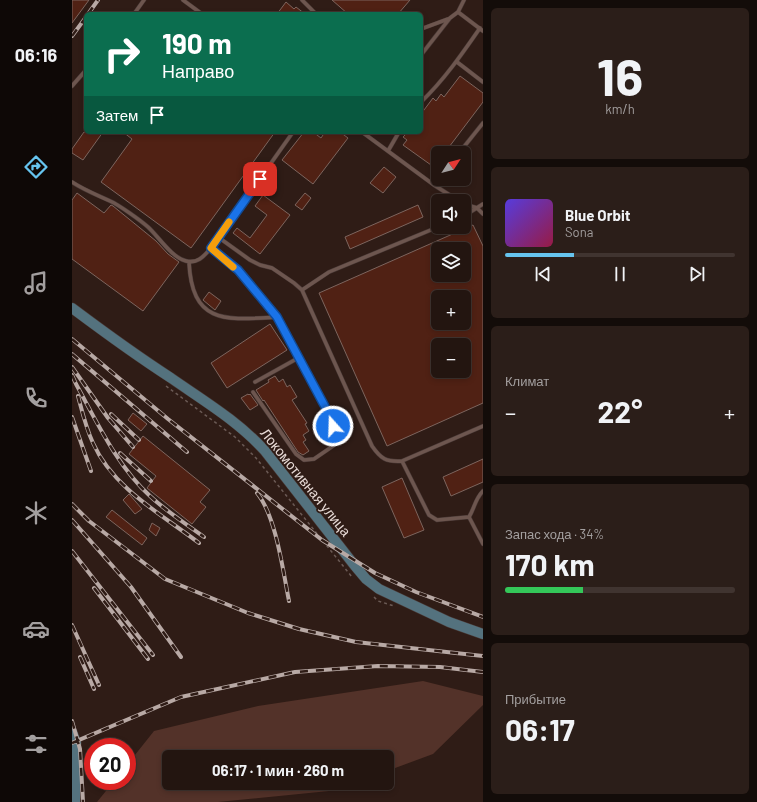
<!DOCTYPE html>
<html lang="ru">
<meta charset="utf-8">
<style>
body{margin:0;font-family:Barlow,sans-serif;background:#2b1e19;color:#f1f3f6;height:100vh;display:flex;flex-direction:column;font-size:15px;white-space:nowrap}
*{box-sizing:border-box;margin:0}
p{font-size:13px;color:#a39f9f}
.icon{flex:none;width:22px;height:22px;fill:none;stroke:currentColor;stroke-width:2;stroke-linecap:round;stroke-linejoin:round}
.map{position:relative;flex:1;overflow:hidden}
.drawer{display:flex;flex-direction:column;gap:8px;padding:8px;background:#130c09;width:274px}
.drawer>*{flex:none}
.guide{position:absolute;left:12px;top:12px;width:339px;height:122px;border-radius:6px;box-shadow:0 2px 6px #0003,0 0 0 1px #403430;background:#0b6e4f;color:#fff;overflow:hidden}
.needle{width:26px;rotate:54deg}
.buttons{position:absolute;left:359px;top:146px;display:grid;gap:8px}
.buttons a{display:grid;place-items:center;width:40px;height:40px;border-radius:6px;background:#231510;box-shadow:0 2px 6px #0003,0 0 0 1px #403430;font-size:20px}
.speed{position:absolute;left:12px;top:738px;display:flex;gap:8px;font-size:20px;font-weight:700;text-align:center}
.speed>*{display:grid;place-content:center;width:52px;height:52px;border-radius:50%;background:#231510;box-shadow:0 2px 6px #0003,0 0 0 1px #403430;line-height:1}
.speed .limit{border:6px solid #d22;background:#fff;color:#111}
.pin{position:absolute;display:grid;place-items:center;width:34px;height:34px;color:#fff;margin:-17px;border-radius:8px;box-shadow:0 2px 6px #0006}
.me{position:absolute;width:44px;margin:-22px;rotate:340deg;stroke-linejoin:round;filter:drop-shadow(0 0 3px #0008)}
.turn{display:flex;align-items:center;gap:14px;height:84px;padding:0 12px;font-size:18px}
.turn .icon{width:52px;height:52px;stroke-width:2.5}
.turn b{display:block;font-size:28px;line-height:34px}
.then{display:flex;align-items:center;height:38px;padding:0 12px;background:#0003;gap:8px;font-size:15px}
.big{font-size:30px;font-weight:700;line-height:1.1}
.drawer .widget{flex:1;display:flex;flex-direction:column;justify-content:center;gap:6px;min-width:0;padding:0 14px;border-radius:6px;background:#2b1e19}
.drawer .dial{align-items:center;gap:0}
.dial b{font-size:52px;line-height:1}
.song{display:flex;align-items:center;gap:12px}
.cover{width:48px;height:48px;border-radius:6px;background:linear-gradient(135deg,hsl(250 70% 55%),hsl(340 70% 35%))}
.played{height:4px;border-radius:2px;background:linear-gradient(90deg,#66c4ef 30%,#403430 30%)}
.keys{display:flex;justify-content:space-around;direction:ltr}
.heat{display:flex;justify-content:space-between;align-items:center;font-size:22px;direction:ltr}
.charge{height:6px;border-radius:3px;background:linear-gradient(90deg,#34c759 34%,#403430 0)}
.trip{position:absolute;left:90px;top:750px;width:232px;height:40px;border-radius:6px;background:#231510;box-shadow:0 2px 6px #0003,0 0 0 1px #403430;font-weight:700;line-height:40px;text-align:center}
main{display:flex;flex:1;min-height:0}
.tabs{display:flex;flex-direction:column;width:72px;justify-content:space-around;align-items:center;background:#0e0806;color:#a39f9f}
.tabs .icon{width:28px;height:28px}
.tabs .active{color:#66c4ef}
.tabs b{font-size:18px;color:#f1f3f6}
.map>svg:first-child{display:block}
.green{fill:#533229}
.building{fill:#502114;stroke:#7d655e;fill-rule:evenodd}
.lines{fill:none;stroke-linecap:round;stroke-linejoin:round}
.lane-casing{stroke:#493936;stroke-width:4.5}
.secondary-casing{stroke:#493936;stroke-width:11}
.path{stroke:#6b5a55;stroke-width:1.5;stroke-dasharray:3 3;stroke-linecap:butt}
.lane{stroke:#6d564f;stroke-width:3.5}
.secondary{stroke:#54727e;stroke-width:10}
.rail-casing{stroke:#b8a9a5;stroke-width:4}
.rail{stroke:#2f1c16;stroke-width:2.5;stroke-dasharray:8;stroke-linecap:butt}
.route-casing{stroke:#114b97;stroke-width:10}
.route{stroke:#1a73e8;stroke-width:7}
.slow{stroke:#f59e0b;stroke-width:7}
.labels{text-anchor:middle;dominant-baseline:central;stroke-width:3.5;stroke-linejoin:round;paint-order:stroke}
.street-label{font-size:14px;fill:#e9dcd8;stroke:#2f1c16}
</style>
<main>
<nav class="tabs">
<b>06:16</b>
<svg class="icon active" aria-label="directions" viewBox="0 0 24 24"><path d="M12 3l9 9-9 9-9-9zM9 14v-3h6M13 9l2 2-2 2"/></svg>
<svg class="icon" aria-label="music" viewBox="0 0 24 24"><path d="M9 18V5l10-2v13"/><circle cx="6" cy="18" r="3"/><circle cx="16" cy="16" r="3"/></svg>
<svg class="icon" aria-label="phone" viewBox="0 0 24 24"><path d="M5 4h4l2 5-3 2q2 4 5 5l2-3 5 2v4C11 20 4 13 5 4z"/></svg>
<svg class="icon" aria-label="climate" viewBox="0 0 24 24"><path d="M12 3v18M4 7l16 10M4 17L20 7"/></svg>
<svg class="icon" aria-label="car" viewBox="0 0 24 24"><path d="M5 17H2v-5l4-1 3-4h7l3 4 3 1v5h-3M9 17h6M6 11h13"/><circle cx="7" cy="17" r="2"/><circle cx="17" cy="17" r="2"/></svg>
<svg class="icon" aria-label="filters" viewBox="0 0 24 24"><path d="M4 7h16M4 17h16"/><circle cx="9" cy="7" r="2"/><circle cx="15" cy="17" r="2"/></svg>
</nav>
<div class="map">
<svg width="411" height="802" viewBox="0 0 411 802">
<rect width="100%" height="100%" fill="#2f1c16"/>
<path class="green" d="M 351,681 L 411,696 L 411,705 L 361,754 L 315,771 L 315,757 L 97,757 L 97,783 L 285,783 L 267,790 L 146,802 L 25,802 L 42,781 L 55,781 L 55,765 L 82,731 L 186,706 Z"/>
<path class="building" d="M 0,0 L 17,0 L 0,23 Z
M 260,0 L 338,0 L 326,14 L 276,14 Z
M 214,2 L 222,9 L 224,7 L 233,14 L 205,14 Z
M 388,76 L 411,93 L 411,102 L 374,151 L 371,149 L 368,153 L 366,153 L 366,162 L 363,159 L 359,165 L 331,145 L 335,140 L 331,137 L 336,132 L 349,132 L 349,114 L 361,98 L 364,101 L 369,94 L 372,97 Z
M 12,132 L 31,132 L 11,160 L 0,153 L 0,149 Z
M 51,132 L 203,132 L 119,248 L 29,182 L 60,139 Z
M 232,132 L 241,132 L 249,138 L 253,132 L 268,132 L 276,138 L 241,184 L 210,160 Z
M 312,167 L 324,177 L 311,193 L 298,183 Z
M 5,193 L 32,213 L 39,205 L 41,206 L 84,241 L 96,254 L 107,262 L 71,311 L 0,259 L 0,200 Z
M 233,193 L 239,198 L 230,210 L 223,205 Z
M 191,195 L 218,215 L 188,254 L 161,233 L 165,228 L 178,238 L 195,215 L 183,206 Z
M 346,205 L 351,217 L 278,249 L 273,237 Z
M 401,225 L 411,246 L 411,403 L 315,446 L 247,293 ZM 366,249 L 392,249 L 392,275 L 366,275 ZM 366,297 L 392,297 L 392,323 L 366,323 ZM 366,345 L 392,345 L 392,371 L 366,371 Z
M 137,292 L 149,301 L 143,310 L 131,300 Z
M 198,324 L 215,350 L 155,388 L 139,363 Z
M 203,376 L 207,382 L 211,379 L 215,387 L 218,385 L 225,397 L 220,400 L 235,423 L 233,424 L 237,431 L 231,435 L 234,440 L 231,442 L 237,451 L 231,455 L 226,452 L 192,400 L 191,401 L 184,390 L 197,382 L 196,380 Z
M 176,394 L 177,395 L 178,394 L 186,405 L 178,410 L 169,398 Z
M 61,413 L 75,424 L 69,431 L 56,420 Z
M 71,436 L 138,490 L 128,502 L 134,507 L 120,524 L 75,488 L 84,476 L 57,454 Z
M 411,459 L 411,482 L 379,496 L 371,477 Z
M 330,478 L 352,530 L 332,538 L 310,487 Z
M 57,494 L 70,509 L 63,514 L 51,500 Z
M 40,510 L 75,538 L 70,545 L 34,517 Z
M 80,523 L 88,528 L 84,536 L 77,530 Z"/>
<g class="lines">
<g class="lane-casing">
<path id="lane" d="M 111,0 L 130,14
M 230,0 L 244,14
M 392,0 L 386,12 L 411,31
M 62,14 L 72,0
M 349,29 L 376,19
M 349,55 L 378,18 L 386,12
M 385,62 L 411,82
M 0,86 L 14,70
M 349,102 C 372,80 390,54 408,28
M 290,132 L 362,185 L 387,201
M 316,151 L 327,132
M 387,153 L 411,123
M 0,182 C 12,190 25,195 38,201 C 47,205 68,220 76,227 C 86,236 100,258 114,261 C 126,264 132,256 139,248 L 221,132
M 362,185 L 367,179
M 392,204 L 405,208 L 411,214
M 392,216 L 411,204
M 146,237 L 178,260 L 188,265 L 200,268 L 222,283 L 230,290 L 300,446 C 309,459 314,462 330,461 L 411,426
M 139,248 L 166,270 L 205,317 L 258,416 L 264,437 L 261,446 L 242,459 L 232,460 L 224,454 L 181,392
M 117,262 C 120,325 154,320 205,317
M 230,290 L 257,272 L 366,227
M 183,382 L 228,357
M 330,461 L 357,515 L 365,520 L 397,517 C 403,507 403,499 411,491
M 397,517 L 411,544"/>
</g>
<g class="secondary-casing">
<path id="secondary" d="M 0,308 C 32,332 65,356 99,378 C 132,401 166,421 193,451 L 283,566 L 294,579 L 307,589 L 377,622 L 411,634
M 0,732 L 4,743 L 3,802"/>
</g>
<path class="path" d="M 94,386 L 163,437 L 184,458 L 280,577
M 302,597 L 306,601 L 322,606"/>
<use href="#lane" class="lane"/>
<use href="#secondary" class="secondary"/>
<g class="rail-casing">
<path id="rail" d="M 16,14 L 26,0
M 0,36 L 14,17
M 0,339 L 96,419 L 250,540 L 303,573 L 344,592 L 411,617
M 0,354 L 115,452
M 0,367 L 36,418 L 61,447
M 0,375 L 4,384 C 25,422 45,466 78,496 C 94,511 114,524 132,537
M 6,396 C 10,411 14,428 21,443 C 41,488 89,514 127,543
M 39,414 L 67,440
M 0,417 L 19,471
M 48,453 L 79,481
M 185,493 C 204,516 211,571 217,601
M 0,504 L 17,521 L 93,579 L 176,613 L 227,629 L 284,642 L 411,656
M 0,520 L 59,587 L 109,657
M 0,551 L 81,655
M 22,588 L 76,659
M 0,625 L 27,685
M 8,657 L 22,689
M 0,721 L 8,749 L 11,802
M 0,743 L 109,697 L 223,672 L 306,666 L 368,667 L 411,672"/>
</g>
<use href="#rail" class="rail"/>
</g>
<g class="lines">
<g class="route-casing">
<path id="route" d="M 188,179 L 139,248 L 166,270 L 205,317 L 258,416 L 261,426"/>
</g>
<use href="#route" class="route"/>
<path class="slow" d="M 157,222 L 139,248 L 161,267"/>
</g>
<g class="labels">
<g class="street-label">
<text transform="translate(234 482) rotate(51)">Локомотивная улица</text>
</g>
</g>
</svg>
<div class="buttons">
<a><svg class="needle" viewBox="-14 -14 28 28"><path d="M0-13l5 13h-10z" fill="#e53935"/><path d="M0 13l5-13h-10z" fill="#a39f9f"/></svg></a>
<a><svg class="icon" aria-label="sound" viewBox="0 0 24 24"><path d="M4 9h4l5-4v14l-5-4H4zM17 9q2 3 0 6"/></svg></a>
<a><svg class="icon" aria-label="layers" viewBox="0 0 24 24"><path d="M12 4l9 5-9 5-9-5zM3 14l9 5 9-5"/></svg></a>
<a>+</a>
<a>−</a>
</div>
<div class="speed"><div class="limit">20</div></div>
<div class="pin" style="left:188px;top:179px;background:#d93025"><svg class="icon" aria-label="arrive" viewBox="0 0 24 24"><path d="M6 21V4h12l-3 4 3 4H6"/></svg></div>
<svg class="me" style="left:261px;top:426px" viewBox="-20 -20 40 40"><circle r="17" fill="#1a73e8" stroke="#fff" stroke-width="3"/><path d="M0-11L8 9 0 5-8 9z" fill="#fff"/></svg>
<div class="trip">06:17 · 1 мин · 260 m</div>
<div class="guide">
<div class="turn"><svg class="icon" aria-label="right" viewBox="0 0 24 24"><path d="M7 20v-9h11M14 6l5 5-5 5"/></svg><div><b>190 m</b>Направо</div></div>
<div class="then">Затем<svg class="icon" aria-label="arrive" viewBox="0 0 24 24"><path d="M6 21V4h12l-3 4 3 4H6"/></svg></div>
</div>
</div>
<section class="drawer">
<div class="widget dial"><b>16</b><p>km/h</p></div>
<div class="widget">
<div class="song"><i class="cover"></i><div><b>Blue Orbit</b><p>Sona</p></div></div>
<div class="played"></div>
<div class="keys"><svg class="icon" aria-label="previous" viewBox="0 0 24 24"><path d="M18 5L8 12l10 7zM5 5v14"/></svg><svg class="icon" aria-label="pause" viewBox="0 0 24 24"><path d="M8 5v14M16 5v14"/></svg><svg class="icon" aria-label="next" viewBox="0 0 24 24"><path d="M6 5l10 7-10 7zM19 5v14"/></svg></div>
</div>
<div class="widget"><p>Климат</p>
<div class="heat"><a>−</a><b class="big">22°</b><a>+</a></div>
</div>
<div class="widget"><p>Запас хода · 34%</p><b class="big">170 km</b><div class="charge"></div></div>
<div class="widget"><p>Прибытие</p><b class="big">06:17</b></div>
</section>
</main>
